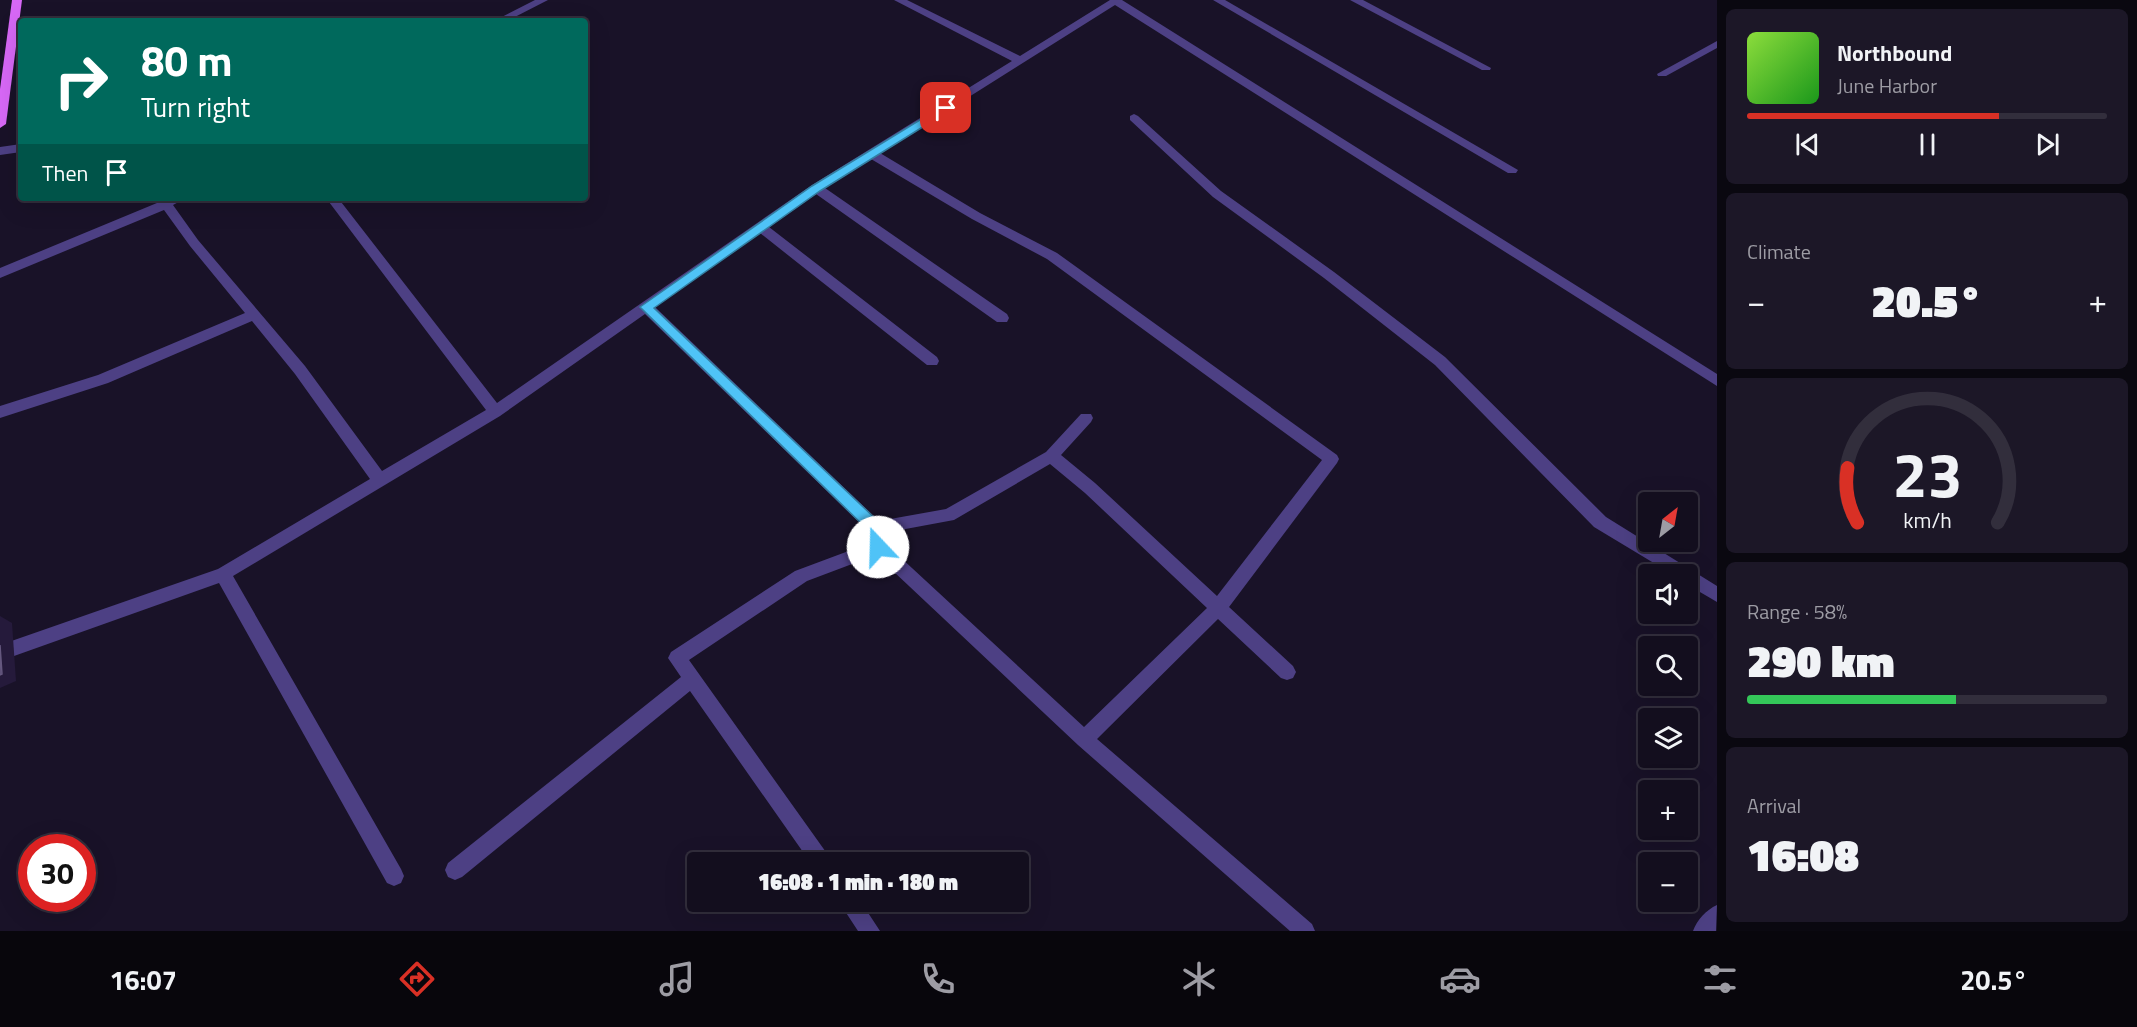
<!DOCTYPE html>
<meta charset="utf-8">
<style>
body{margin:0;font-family:"Titillium Web",sans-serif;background:#1c1727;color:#f1f3f6;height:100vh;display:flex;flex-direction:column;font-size:22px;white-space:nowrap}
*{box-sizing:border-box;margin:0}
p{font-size:20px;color:#9d9ca4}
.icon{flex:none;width:33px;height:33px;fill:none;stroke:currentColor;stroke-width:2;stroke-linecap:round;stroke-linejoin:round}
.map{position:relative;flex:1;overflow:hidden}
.panel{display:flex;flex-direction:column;gap:9px;padding:9px;background:#0a0810;width:420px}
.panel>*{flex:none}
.guide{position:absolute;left:18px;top:18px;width:570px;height:183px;border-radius:6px;box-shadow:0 6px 24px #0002,0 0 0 2px #322e3c;background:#00695c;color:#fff;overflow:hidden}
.needle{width:39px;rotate:31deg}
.tools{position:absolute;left:1638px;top:492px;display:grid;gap:12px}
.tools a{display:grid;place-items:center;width:60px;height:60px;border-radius:6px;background:#130e1e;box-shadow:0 6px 24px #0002,0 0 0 2px #322e3c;font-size:30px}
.speed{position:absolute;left:18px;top:834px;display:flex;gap:12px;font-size:30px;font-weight:700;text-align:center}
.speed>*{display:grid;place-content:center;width:78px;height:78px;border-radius:50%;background:#130e1e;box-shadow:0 6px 24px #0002,0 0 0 2px #322e3c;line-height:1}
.speed .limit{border:9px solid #d22;background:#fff;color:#111}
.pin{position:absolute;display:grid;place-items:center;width:51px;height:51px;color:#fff;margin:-26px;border-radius:12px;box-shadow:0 3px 9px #0006}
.me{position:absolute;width:66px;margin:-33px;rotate:339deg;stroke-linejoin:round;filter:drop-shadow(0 0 4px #0008)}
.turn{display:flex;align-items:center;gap:21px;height:126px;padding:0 24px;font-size:27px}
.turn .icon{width:78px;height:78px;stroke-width:2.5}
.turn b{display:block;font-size:42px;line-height:51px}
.then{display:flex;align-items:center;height:57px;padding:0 24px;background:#0003;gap:12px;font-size:22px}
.big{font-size:45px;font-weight:800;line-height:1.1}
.panel .tile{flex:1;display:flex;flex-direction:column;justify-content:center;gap:9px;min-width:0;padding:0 21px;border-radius:9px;background:#1c1727}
.panel .dial{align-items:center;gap:0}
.dial svg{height:156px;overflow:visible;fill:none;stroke:#322e3c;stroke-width:7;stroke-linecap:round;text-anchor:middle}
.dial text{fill:#f1f3f6;stroke:none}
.song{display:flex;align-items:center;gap:18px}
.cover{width:72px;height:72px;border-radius:9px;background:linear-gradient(135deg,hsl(90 70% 55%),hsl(120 70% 35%))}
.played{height:6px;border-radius:3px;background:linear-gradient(90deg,#d93025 70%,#322e3c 70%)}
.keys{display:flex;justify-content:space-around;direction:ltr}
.heat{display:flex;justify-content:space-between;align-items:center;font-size:33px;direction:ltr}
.charge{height:9px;border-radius:4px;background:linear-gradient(90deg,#34c759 58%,#322e3c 0)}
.trip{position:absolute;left:687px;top:852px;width:342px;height:60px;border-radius:6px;background:#130e1e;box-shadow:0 6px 24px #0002,0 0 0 2px #322e3c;font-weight:800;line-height:60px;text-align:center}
.tabs{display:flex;height:96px;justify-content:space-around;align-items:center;background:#08060c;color:#9d9ca4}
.tabs .icon{width:42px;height:42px}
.tabs .current{color:#d93025}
.tabs b{font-size:27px;color:#f1f3f6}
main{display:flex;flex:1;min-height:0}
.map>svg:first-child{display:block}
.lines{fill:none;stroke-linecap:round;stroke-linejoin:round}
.minor{fill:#4d4084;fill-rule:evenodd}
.major{fill:#d768f6;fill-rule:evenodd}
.shaded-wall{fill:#251a3b}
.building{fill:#4c3f67;stroke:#64577e;stroke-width:1.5}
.route{fill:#4fc3f7;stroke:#337fa1;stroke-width:1.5}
</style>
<main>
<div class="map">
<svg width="1717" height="931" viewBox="0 0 1717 931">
<rect width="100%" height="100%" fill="#191228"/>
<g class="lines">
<path class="minor" d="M 535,0 L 548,0 L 507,21 L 494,21 Z
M 894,0 L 907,0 L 1020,56 L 1110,0 L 1122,0 L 1717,374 L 1717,386 L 1115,5 L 880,153 L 980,213 L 1057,253 L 1337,455 L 1339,459 L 1337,463 L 1229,607 L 1293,666 L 1296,672 L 1293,678 L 1287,680 L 1281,678 L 1218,619 L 1097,739 L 1312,924 L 1315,931 L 1290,931 L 1078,745 L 876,555 L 807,581 L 689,660 L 828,855 L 830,862 L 810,862 L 690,691 L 462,877 L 455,880 L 448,877 L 445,870 L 448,863 L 681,677 L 668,658 L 671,652 L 795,571 L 870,543 L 868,531 L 645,314 L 500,416 L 233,576 L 401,869 L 404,876 L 401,883 L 394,886 L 387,883 L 219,583 L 0,661 L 0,645 L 218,569 L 370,479 L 295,374 L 252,321 L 108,383 L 0,418 L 0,406 L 98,375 L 245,313 L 190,246 L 164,210 L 0,278 L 0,268 L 169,198 L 186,198 L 173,205 L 198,240 L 305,366 L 382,471 L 486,410 L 326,198 L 338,198 L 497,403 L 812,185 L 1012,61 ZM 871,159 L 972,219 L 1047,259 L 1322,460 L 1217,596 L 1095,483 L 1061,455 L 1091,422 L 1093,418 L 1091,414 L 1081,414 L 1046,452 L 946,509 L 879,521 L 655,307 L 760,233 L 927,365 L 937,365 L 939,361 L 937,357 L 769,227 L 816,194 L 997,322 L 1007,322 L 1009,318 L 1007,314 L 825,188 ZM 1050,464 L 1085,493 L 1207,608 L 1084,727 L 886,544 L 884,533 L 954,520 Z
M 1213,0 L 1225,0 L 1518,170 L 1516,173 L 1508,173 Z
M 1350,0 L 1363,0 L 1491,68 L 1490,70 L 1482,70 Z
M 1717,41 L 1717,48 L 1666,76 L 1658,76 L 1657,74 Z
M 1134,114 L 1138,116 L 1221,191 L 1334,272 L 1445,357 L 1606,517 L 1717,586 L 1717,602 L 1688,585 L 1688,574 L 1672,574 L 1594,527 L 1435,365 L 1324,278 L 1213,197 L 1130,120 L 1130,116 Z
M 21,144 L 21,152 L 0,155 L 0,147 Z
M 839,902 L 861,902 L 880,931 L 858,931 Z
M 1717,905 L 1716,931 L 1693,931 C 1697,920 1706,910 1717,905 Z"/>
<path class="major" d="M 12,0 L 22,0 L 6,124 L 0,128 L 0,89 Z"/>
</g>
<path class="shaded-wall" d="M 0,616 L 12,623 L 16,681 L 0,688 Z"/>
<path class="building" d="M 0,645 L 2,674 L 0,675 Z"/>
<path class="route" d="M 946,104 L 950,105 L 950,110 L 820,191 L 654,308 L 881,524 L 886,547 L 884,551 L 878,553 L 873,551 L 869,531 L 640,307 L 812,186 Z"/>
</svg>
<div class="tools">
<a><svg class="needle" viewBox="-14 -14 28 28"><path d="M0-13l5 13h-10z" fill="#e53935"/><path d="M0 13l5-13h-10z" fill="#9d9ca4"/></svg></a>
<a><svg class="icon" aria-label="sound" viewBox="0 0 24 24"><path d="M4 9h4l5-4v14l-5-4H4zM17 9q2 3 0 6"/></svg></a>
<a><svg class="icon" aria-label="search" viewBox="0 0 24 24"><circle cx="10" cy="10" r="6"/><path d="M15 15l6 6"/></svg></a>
<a><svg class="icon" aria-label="layers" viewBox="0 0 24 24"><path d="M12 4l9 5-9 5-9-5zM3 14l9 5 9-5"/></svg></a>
<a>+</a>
<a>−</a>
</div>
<div class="speed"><div class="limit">30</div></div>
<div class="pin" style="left:946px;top:108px;background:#d93025"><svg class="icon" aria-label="arrive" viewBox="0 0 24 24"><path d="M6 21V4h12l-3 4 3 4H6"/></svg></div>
<svg class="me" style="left:878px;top:547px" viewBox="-20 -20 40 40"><circle r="19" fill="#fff"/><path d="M0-13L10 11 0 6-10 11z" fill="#4fc3f7"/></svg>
<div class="trip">16:08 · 1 min · 180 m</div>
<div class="guide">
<div class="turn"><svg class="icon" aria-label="right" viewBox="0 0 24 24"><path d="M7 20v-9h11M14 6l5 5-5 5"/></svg><div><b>80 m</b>Turn right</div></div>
<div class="then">Then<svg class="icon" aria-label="arrive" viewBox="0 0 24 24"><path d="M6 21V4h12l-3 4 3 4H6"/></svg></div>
</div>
</div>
<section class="panel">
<div class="tile">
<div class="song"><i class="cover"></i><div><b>Northbound</b><p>June Harbor</p></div></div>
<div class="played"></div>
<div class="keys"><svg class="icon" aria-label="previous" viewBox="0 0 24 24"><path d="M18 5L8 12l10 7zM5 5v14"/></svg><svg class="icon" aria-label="pause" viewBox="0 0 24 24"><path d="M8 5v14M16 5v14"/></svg><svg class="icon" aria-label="next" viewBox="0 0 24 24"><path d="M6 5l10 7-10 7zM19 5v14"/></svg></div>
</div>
<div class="tile"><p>Climate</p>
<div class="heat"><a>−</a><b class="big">20.5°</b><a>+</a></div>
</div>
<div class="tile dial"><svg viewBox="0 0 100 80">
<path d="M14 69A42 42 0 1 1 86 69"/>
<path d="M14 69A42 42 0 0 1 9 41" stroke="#d93025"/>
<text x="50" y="56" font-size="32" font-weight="700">23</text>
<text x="50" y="72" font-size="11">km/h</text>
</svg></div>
<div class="tile"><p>Range · 58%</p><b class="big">290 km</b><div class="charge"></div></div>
<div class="tile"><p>Arrival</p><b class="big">16:08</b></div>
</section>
</main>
<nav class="tabs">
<b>16:07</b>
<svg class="icon current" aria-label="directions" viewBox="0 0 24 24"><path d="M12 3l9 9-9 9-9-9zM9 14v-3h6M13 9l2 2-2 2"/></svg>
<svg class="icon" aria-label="music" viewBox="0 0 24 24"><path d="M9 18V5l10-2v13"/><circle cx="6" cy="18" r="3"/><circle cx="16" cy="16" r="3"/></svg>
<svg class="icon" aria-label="phone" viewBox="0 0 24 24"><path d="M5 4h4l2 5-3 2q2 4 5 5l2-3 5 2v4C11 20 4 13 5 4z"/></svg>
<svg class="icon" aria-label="climate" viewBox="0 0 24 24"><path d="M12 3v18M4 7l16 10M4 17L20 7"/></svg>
<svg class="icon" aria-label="car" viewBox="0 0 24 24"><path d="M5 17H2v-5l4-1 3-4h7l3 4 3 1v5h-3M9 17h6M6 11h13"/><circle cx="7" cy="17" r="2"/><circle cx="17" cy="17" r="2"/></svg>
<svg class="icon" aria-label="filters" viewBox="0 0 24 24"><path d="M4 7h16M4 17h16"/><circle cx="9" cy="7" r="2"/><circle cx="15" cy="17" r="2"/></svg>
<b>20.5°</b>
</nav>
